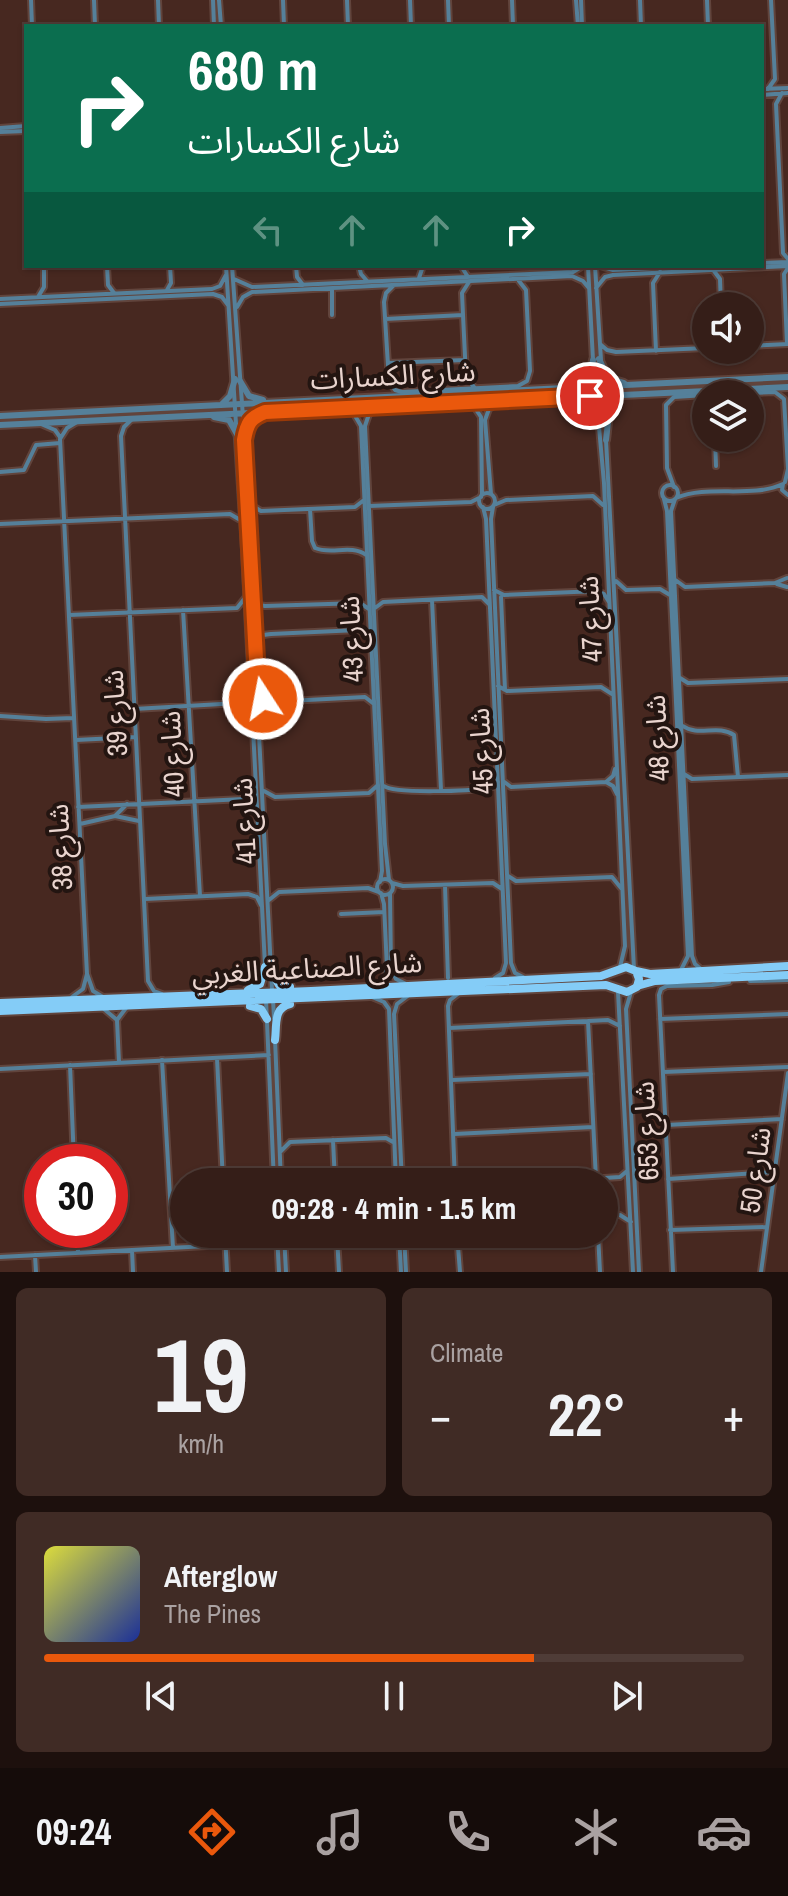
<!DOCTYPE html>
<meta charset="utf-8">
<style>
body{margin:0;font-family:"Archivo Narrow","Noto Sans Arabic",sans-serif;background:#402b25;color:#f1f3f6;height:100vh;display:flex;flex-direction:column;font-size:30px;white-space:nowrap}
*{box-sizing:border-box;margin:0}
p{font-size:26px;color:#aaa2a2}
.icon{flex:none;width:44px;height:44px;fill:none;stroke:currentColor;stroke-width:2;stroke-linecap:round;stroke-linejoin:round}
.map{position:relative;height:1272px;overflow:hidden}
.panel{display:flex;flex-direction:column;gap:16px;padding:16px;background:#1d100d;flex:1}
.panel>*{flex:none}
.banner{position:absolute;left:24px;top:24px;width:740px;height:244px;border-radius:0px;box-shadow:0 2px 6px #0004,0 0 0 2px #4f3c37;background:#0b6e4f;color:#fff;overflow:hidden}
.fabs{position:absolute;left:692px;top:292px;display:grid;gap:16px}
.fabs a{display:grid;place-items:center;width:72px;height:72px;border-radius:50%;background:#351e18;box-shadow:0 2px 6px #0004,0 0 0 2px #4f3c37;font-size:40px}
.speed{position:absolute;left:24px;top:1144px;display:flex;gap:16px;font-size:40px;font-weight:700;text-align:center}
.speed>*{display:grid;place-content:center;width:104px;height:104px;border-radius:50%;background:#351e18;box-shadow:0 2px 6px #0004,0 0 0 2px #4f3c37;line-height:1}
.speed .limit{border:12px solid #d22;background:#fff;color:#111}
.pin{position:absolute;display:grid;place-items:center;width:68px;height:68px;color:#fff;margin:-34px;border:4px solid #fff;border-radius:50%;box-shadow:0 2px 8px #0007}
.me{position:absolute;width:88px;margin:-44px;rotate:349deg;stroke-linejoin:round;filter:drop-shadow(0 0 6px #0008)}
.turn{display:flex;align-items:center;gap:28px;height:168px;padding:0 32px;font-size:36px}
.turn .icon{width:104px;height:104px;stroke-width:2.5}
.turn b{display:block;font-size:56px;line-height:68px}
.lanes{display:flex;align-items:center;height:76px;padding:0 32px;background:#0003;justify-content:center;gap:40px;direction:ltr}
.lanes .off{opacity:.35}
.big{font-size:60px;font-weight:800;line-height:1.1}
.panel .tile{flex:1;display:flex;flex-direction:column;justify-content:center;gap:12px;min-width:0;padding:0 28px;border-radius:12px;background:#402b25}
.panel .dial{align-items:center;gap:0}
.dial b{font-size:104px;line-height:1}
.song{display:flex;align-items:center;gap:24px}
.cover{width:96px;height:96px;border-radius:12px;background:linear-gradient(135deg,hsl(60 70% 55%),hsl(230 70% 35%))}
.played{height:8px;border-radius:4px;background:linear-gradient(90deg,#ea580c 70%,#4f3c37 70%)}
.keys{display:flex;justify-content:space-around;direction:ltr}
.heat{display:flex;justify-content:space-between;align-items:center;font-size:44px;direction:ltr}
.panel .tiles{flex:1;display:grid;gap:16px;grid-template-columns:1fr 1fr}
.tile:last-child{grid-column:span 2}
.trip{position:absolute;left:170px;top:1168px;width:448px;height:80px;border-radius:40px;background:#351e18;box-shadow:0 2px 6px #0004,0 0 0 2px #4f3c37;font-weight:800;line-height:80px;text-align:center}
.menu{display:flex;height:128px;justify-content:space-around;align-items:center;background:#150c0a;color:#aaa2a2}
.menu .icon{width:56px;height:56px}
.menu .active{color:#ea580c}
.menu b{font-size:36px;color:#f1f3f6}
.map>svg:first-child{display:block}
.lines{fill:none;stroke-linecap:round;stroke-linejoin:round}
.minor-casing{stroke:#61443c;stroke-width:8}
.tertiary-casing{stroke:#61443c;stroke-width:10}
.primary-casing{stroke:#61443c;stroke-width:12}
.minor{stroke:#55809a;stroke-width:4}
.tertiary{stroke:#55809a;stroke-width:6}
.primary{stroke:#84ccf7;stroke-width:8}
.route-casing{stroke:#983908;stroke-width:20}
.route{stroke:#ea580c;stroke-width:14}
.labels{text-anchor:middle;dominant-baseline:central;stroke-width:8;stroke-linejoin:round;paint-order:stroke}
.street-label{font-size:28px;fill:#e9d4ce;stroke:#231511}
</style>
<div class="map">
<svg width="788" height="1272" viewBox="0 0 788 1272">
<rect width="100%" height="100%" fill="#472820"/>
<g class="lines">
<g class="minor-casing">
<path id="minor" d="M 31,0 L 32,26
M 94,0 L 95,26
M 158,0 L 159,26
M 213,0 L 214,26
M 219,0 L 221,26
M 283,0 L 284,26
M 347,0 L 348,26
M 410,0 L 411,26
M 448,0 L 449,26
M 512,0 L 513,26
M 576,0 L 578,26
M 581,0 L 582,26
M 640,0 L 641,26
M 707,0 L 708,26
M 762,89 L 788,88
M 768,89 L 775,79 L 771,0
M 782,93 L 776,104 L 783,253 L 788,259
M 762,95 L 788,93
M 0,128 L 26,126
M 0,132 L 26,131
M 762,263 L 788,262
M 107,266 L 108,285 L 114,293
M 226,266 L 244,550 L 265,966
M 232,266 L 244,431
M 296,266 L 297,277 L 303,285
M 359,266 L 361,274 L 367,281
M 461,266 L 468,277
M 588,266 L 593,360 L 604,483 L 625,946 L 620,967
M 595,266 L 605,423
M 600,266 L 613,270 L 696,266
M 714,271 L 720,279 L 721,306
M 419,278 L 423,266
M 234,279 L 252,287 L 573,272 L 583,266
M 469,282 L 462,293 L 463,315 L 466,377 L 474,387
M 393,286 L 386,293 L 384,302 L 389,381 L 395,390 L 402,392 L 518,386 L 527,381 L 530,371 L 526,290 L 519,281
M 596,288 L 605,277 L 613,275 L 788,266
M 167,290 L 171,283 L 170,266
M 38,297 L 44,287 L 44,266
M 0,299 L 212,289 L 220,286 L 226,275
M 0,304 L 213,294 L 222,297 L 228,305
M 237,307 L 243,297 L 252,292 L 572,276 L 583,281 L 588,287
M 332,315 L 332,289
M 385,319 L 463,315
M 600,344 L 607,350 L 616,352 L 706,348
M 787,344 L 784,274 L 788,268
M 750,346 L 788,344
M 656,351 L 653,283 L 660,272
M 388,363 L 465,360
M 733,394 L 775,392 L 784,399 L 788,469 L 785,482
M 464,403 L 475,408 L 481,417 L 482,495
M 381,408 L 369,414 L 365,426 L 385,844 L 389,880
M 343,410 L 354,414 L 361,426 L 382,871 L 380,882
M 132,419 L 124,427 L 121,436 L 148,981 L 154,991 L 162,994
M 77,422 L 67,428 L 60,439 L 87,974 L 93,991 L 103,997
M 41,424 L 55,430 L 60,437
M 715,438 L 716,466
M 244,440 L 272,990
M 606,440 L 634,969
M 0,472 L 24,470 L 36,445 L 60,443
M 783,484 L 782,490 L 788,495
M662 493a8 8 0 1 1 16 0a8 8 0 1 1-16 0Z
M 674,487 L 667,468 L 666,405 L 674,397 L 706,395
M479 501a8 8 0 1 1 16 0a8 8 0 1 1-16 0Z
M 491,494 L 485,420 L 489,409 L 498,403
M 676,498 C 709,484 750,499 783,484
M 664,499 L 667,511 L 688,956 L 681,970
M 675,499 L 671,511 L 692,956 L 695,964 L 702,970
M 249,504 L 261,511 L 355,507 L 364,500
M 494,505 L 506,500 L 593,496 L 603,505
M 369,506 L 471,502 L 481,497
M 483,507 L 486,519 L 506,963 L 503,973 L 495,978
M 493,507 L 491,519 L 511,963 L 515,973 L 523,977
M 310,509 L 312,541 L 315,548 C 331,555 351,544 366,555
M 0,524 L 230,514 L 242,521
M 674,579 L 685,587 L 775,583 L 787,578
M 616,581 L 626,590 L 660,589 L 670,595
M 777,584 L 787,587
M 494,590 L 504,595 L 598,591 L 604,594 L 609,602
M 254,597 L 259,605 L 265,606 L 360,603 L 369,609
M 501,597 L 505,690
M 432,600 L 441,790
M 375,608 L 383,602 L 482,597 L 489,604
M 183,610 L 200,896
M 69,615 L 237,608 L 245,598
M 256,642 L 263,635 L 271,634 L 358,630 L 371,636
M 680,678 L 688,683 L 788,679
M 498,686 L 507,691 L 601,687 L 612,694
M 258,695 L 269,702 L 365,697 L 374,704
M 134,709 L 239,703 L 252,712
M 0,716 L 46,719 L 73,718
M 683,726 C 698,737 718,724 734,735 L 738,777
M 76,740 L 136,737
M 684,774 L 692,779 L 788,775
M 503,781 L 511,787 L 606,782 L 613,776 L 615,769
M 606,782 L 613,786 L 617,794
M 384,786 C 394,794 471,791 487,788 C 494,787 493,787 498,782
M 264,791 L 275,797 L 369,793 L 378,785
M 78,807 L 244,799 L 256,808
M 115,816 L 127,804
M 80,824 L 115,816 L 139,821
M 508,876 L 516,881 L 612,877 L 621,888
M377 887a8 8 0 1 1 16 0a8 8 0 1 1-16 0Z
M 392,883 L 403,886 L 493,883 L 502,889
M 445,885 L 448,978
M 390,893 L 391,969 L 396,979 L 406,984
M 145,899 L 248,894 L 257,897 L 261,905
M 269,900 L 279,892 L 368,888 L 379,892
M 341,914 L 384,912
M 750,981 L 788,980
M 375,986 L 384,979 L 387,969 L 384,904 L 381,893
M 618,992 L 633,1272
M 631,992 L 626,1009 L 639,1272
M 72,997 L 83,989 L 87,974
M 372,997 L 384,1002 L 389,1009 L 396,1182
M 266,999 L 274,1182
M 273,999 L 274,1018
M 104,1009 L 117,1020
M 660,1019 L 788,1014
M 588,1021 L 596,1179
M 449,1028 L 608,1020 L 620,1026
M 275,1039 L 281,1182
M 217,1058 L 223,1182
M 162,1060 L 173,1248
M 119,1063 L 117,1020 L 126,1008
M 70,1065 L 74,1162
M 0,1069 L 269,1055
M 663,1072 L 788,1067
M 452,1080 L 591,1074
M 666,1125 L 782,1119
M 454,1134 L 593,1127
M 333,1140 L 335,1182
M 280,1152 L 290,1142 L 386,1138 L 393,1142
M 668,1179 L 773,1172
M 402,1182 L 394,1014 L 397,1004 L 409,995
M 455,1182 L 448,1006 L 450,1000 L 459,993
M 541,1182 L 620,1177 L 627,1171
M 604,1215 L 620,1215 L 631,1222
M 77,1230 L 78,1253
M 670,1230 L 767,1227
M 225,1234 L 227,1272
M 277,1234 L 279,1272
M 284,1234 L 286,1272
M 290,1234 L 294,1236 L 337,1236
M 399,1234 L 401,1272
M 404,1234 L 406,1272
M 457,1234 L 460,1272
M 598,1234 L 600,1272
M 337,1236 L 339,1272
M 132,1250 L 133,1272
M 35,1255 L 36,1272
M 0,1257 L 226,1245
M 673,1272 L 659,995 L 661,989 L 667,986 L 712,985 L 729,982
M 761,1272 L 788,1073"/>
</g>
<g class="tertiary-casing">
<path id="tertiary" d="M 599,359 L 608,378 L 624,383
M 240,381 L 249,396 L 263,400
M 580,386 L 589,380 L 593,360
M 574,399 L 590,402 L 598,413
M 222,404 L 230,396 L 235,379
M 0,416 L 788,377
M 214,417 L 229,420 L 237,434
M 0,425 L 788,387
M 244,440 L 248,424 L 260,414
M 606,440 L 610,405 L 618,395"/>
</g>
<g class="primary-casing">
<path id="primary" d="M 271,971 L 279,985 L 290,987
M 636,971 L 650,974 L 788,966
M 637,986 L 655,981 L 788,975
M 248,990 L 260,984 L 265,967
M 0,1003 L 311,991 L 601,976 L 626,967 L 636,971 L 639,979 L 637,987 L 627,992 L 606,985 L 0,1011
M 250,1006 L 261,1009 L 267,1019
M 275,1040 C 277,1025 273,1008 290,1004"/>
</g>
<use href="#minor" class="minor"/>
<use href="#tertiary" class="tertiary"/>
<use href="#primary" class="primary"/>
</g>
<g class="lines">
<g class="route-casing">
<path id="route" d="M 263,699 L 258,695 L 244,440 C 247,423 250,418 265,412 L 590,396"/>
</g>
<use href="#route" class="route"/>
</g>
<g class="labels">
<g class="street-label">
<text transform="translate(393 375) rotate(-3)">شارع الكسارات</text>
<text transform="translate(590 619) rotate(-93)">شارع 47</text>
<text transform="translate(351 639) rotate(-93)">شارع 43</text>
<text transform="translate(115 713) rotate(-93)">شارع 39</text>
<text transform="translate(657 738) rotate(-93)">شارع 48</text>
<text transform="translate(481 751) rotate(-93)">شارع 45</text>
<text transform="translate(172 754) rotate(-93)">شارع 40</text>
<text transform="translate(244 821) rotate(-93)">شارع 41</text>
<text transform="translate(60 847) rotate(-93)">شارع 38</text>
<text transform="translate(307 968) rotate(-3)">شارع الصناعية الغربي</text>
<text transform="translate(646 1131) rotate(-93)">شارع 653</text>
<text transform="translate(755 1170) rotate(-82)">شارع 50</text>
</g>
</g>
</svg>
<div class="fabs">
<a><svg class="icon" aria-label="sound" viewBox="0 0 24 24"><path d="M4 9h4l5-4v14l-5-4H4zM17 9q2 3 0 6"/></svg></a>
<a><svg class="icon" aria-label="layers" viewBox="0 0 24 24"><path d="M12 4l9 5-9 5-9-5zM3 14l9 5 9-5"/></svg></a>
</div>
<div class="speed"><div class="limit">30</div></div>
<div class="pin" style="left:590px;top:396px;background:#d93025"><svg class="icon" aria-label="arrive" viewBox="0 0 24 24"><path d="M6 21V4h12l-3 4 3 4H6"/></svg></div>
<svg class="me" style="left:263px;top:699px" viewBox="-20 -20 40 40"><circle r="17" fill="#ea580c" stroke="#fff" stroke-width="3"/><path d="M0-11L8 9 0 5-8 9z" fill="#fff"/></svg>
<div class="trip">09:28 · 4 min · 1.5 km</div>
<div class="banner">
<div class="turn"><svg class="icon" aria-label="right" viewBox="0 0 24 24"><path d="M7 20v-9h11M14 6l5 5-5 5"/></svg><div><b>680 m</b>شارع الكسارات</div></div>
<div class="lanes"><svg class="icon off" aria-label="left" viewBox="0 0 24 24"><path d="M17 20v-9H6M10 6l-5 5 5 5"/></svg><svg class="icon off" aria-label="ahead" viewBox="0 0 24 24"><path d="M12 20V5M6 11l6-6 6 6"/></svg><svg class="icon off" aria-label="ahead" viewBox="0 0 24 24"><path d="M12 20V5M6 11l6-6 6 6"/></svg><svg class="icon" aria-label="right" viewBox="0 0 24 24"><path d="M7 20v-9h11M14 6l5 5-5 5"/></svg></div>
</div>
</div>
<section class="panel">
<div class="tiles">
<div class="tile dial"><b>19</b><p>km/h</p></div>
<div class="tile"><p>Climate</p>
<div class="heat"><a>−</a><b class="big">22°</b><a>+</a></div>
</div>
<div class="tile">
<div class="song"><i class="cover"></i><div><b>Afterglow</b><p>The Pines</p></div></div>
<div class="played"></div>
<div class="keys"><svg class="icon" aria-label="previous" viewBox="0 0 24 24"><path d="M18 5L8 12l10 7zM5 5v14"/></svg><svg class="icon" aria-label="pause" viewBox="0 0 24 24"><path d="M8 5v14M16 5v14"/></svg><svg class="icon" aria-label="next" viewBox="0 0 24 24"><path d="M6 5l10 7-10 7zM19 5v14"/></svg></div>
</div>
</div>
</section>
<nav class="menu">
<b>09:24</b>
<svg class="icon active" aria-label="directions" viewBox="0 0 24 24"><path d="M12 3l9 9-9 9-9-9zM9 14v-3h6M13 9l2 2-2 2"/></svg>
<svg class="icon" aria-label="music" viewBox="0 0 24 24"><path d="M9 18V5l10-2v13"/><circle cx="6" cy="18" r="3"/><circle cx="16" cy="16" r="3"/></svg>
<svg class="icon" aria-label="phone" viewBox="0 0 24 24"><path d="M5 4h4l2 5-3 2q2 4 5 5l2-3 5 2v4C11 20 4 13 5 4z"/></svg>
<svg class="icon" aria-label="climate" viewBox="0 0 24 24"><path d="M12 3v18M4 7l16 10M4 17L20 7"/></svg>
<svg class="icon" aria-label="car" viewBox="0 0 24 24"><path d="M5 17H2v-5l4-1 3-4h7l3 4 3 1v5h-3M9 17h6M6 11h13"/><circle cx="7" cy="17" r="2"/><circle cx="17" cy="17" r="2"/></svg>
</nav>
